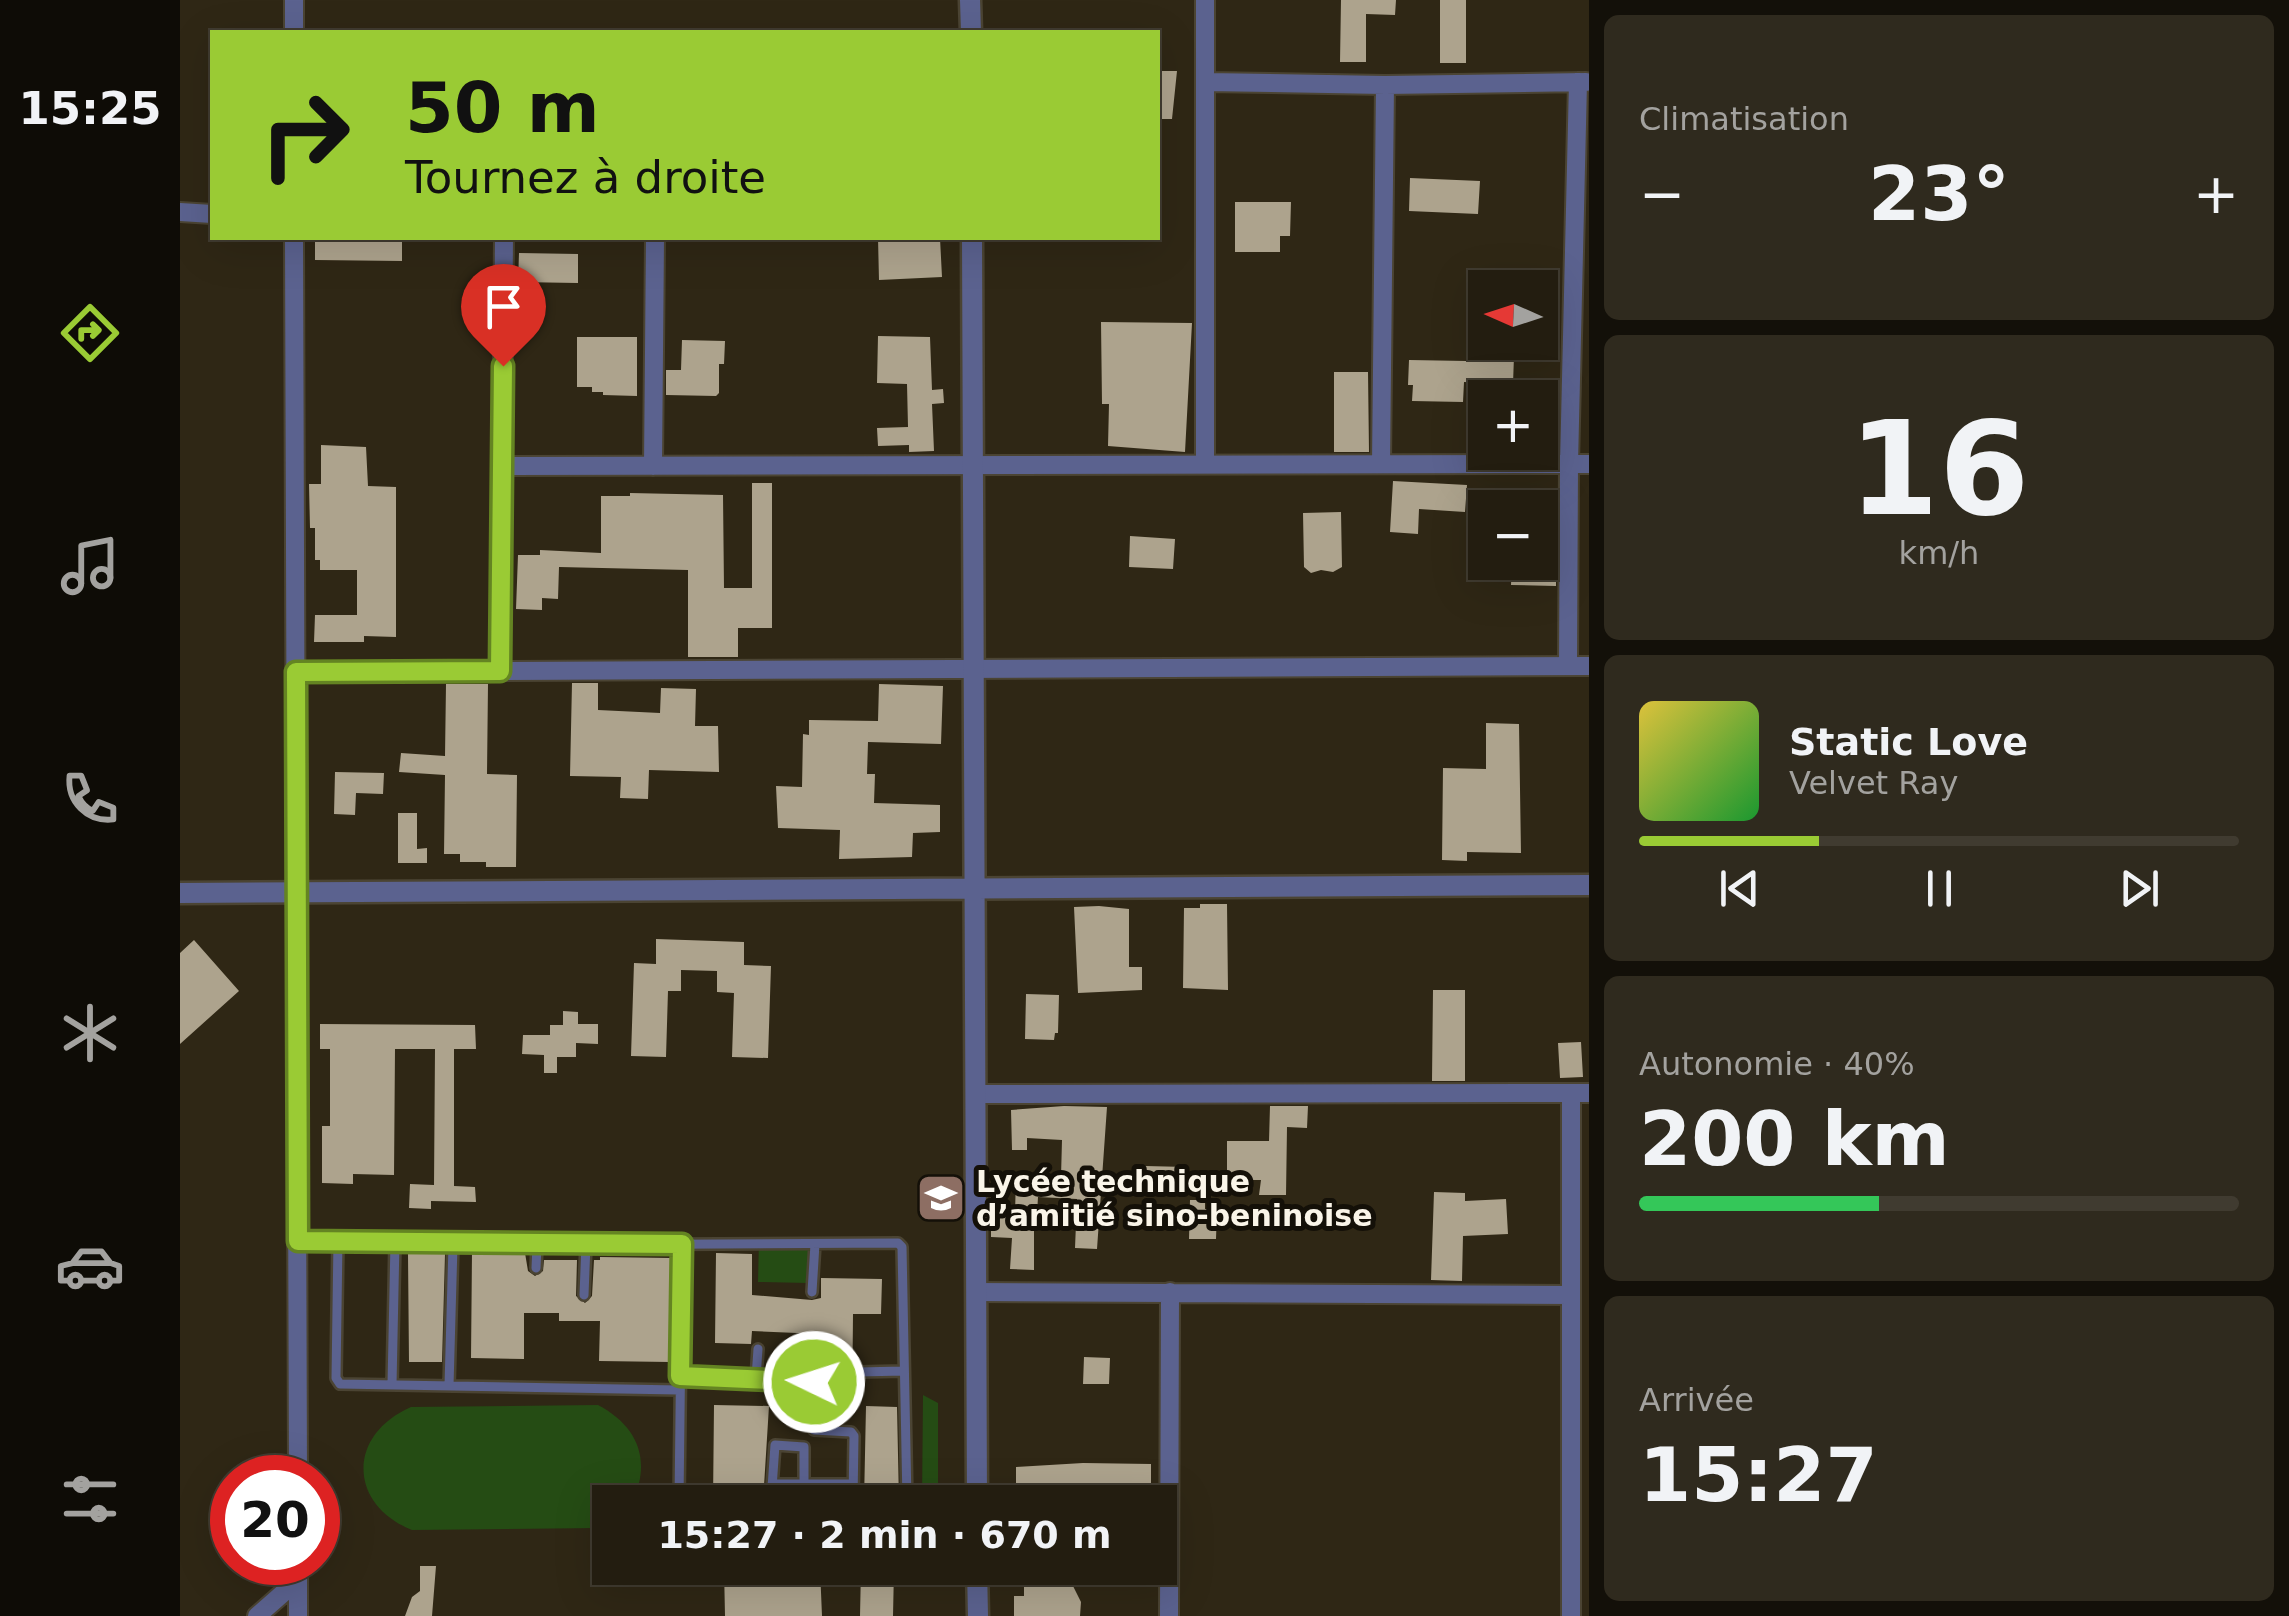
<!DOCTYPE html>
<html lang="fr">
<meta charset="utf-8">
<style>
body{margin:0;font-family:"DejaVu Sans",sans-serif;background:#2f2a1e;color:#f1f3f6;height:100vh;display:flex;flex-direction:column;font-size:38px;white-space:nowrap}
*{box-sizing:border-box;margin:0}
p{font-size:32px;color:#a3a29f}
.icon{flex:none;width:55px;height:55px;fill:none;stroke:currentColor;stroke-width:2;stroke-linecap:round;stroke-linejoin:round}
.map{position:relative;flex:1;overflow:hidden}
.sheet{display:flex;flex-direction:column;gap:15px;padding:15px;background:#131009;width:700px}
.sheet>*{flex:none}
.top-card{position:absolute;left:30px;top:30px;width:950px;height:210px;border-radius:0px;box-shadow:0 10px 40px #0002,0 0 0 2px #403b30;background:#9acb34;color:#111;overflow:hidden}
.needle{width:65px;rotate:273deg}
.buttons{position:absolute;left:1288px;top:270px;display:grid;gap:20px}
.buttons a{display:grid;place-items:center;width:90px;height:90px;border-radius:0px;background:#231d10;box-shadow:0 10px 40px #0002,0 0 0 2px #403b30;font-size:50px}
.speed{position:absolute;left:30px;top:1455px;display:flex;gap:20px;font-size:50px;font-weight:700;text-align:center}
.speed>*{display:grid;place-content:center;width:130px;height:130px;border-radius:50%;background:#231d10;box-shadow:0 10px 40px #0002,0 0 0 2px #403b30;line-height:1}
.speed .limit{border:15px solid #d22;background:#fff;color:#111}
.pin{position:absolute;display:grid;place-items:center;width:85px;height:85px;color:#fff;margin:-102px -42px;border-radius:50% 50% 50% 0;rotate:-45deg;box-shadow:0 0 10px #0007}
.pin .icon{rotate:45deg}
.me{position:absolute;width:110px;margin:-55px;rotate:274deg;stroke-linejoin:round;filter:drop-shadow(0 0 8px #0008)}
.turn{display:flex;align-items:center;gap:35px;height:210px;padding:0 30px;font-size:45px}
.turn .icon{width:130px;height:130px;stroke-width:2.5}
.turn b{display:block;font-size:70px;line-height:85px}
.big{font-size:75px;font-weight:800;line-height:1.1}
.sheet .card{flex:1;display:flex;flex-direction:column;justify-content:center;gap:15px;min-width:0;padding:0 35px;border-radius:15px;background:#2f2a1e}
.sheet .dial{align-items:center;gap:0}
.dial b{font-size:130px;line-height:1}
.song{display:flex;align-items:center;gap:30px}
.cover{width:120px;height:120px;border-radius:15px;background:linear-gradient(135deg,hsl(50 70% 55%),hsl(130 70% 35%))}
.played{height:10px;border-radius:5px;background:linear-gradient(90deg,#9acb34 30%,#403b30 30%)}
.keys{display:flex;justify-content:space-around;direction:ltr}
.heat{display:flex;justify-content:space-between;align-items:center;font-size:55px;direction:ltr}
.charge{height:15px;border-radius:8px;background:linear-gradient(90deg,#34c759 40%,#403b30 0)}
.trip{position:absolute;left:412px;top:1485px;width:585px;height:100px;border-radius:0px;background:#231d10;box-shadow:0 10px 40px #0002,0 0 0 2px #403b30;font-weight:800;line-height:100px;text-align:center}
main{display:flex;flex:1;min-height:0}
.dock{display:flex;flex-direction:column;width:180px;justify-content:space-around;align-items:center;background:#0e0c06;color:#a3a29f}
.dock .icon{width:70px;height:70px}
.dock .current{color:#9acb34}
.dock b{font-size:45px;color:#f1f3f6}
.map>svg:first-child{display:block}
.green{fill:#254c14}
.building{fill:#ada38d}
.lines{fill:none;stroke-linecap:round;stroke-linejoin:round}
.service-casing{stroke:#4b4433;stroke-width:14}
.minor-casing{stroke:#4b4433;stroke-width:22}
.tertiary-casing{stroke:#4b4433;stroke-width:25}
.service{stroke:#5b628f;stroke-width:9}
.minor{stroke:#5b628f;stroke-width:18}
.tertiary{stroke:#5b628f;stroke-width:20}
.route-casing{stroke:#648422;stroke-width:25}
.route{stroke:#9acb34;stroke-width:18}
.labels{text-anchor:middle;dominant-baseline:central;stroke-width:10;stroke-linejoin:round;paint-order:stroke}
.poi-label{font-size:30px;font-weight:bold;fill:#faf5e9;stroke:#141008;text-anchor:start}
</style>
<main>
<nav class="dock">
<b>15:25</b>
<svg class="icon current" aria-label="directions" viewBox="0 0 24 24"><path d="M12 3l9 9-9 9-9-9zM9 14v-3h6M13 9l2 2-2 2"/></svg>
<svg class="icon" aria-label="music" viewBox="0 0 24 24"><path d="M9 18V5l10-2v13"/><circle cx="6" cy="18" r="3"/><circle cx="16" cy="16" r="3"/></svg>
<svg class="icon" aria-label="phone" viewBox="0 0 24 24"><path d="M5 4h4l2 5-3 2q2 4 5 5l2-3 5 2v4C11 20 4 13 5 4z"/></svg>
<svg class="icon" aria-label="climate" viewBox="0 0 24 24"><path d="M12 3v18M4 7l16 10M4 17L20 7"/></svg>
<svg class="icon" aria-label="car" viewBox="0 0 24 24"><path d="M5 17H2v-5l4-1 3-4h7l3 4 3 1v5h-3M9 17h6M6 11h13"/><circle cx="7" cy="17" r="2"/><circle cx="17" cy="17" r="2"/></svg>
<svg class="icon" aria-label="filters" viewBox="0 0 24 24"><path d="M4 7h16M4 17h16"/><circle cx="9" cy="7" r="2"/><circle cx="15" cy="17" r="2"/></svg>
</nav>
<div class="map">
<svg width="1409" height="1616" viewBox="0 0 1409 1616">
<rect width="100%" height="100%" fill="#2f2715"/>
<path class="green" d="M 579,1239 L 631,1240 L 629,1283 L 578,1282 Z
M 743,1395 L 758,1403 L 758,1502 L 742,1502 Z
M 418,1405 C 458,1426 472,1461 452,1502 L 430,1502 L 430,1522 L 419,1528 L 232,1530 C 168,1504 167,1435 231,1407 Z"/>
<path class="building" d="M 1161,0 L 1216,0 L 1215,15 L 1186,14 L 1186,62 L 1160,62 Z
M 1260,0 L 1286,0 L 1286,63 L 1260,63 Z
M 978,71 L 997,71 L 992,119 L 978,119 Z
M 1230,178 L 1300,181 L 1298,214 L 1229,211 Z
M 1055,202 L 1111,202 L 1110,236 L 1100,236 L 1100,252 L 1055,252 Z
M 135,238 L 222,238 L 222,261 L 135,260 Z
M 698,238 L 760,238 L 762,277 L 699,280 Z
M 339,253 L 398,254 L 398,283 L 338,282 Z
M 1357,272 L 1357,288 L 1308,288 L 1308,273 Z
M 921,322 L 1012,323 L 1005,452 L 928,446 L 929,404 L 922,404 Z
M 698,336 L 750,337 L 752,390 L 763,389 L 764,403 L 752,404 L 754,451 L 729,452 L 729,445 L 698,446 L 697,428 L 728,427 L 727,384 L 697,383 Z
M 397,337 L 457,337 L 457,396 L 423,395 L 423,392 L 412,392 L 412,387 L 397,387 Z
M 502,340 L 545,341 L 544,364 L 539,364 L 539,393 L 536,396 L 486,395 L 486,370 L 501,370 Z
M 1287,354 L 1334,356 L 1333,384 L 1284,382 L 1283,402 L 1232,401 L 1233,385 L 1228,385 L 1229,360 L 1287,361 Z
M 1154,372 L 1188,372 L 1189,452 L 1154,452 Z
M 141,445 L 186,447 L 188,486 L 216,487 L 216,637 L 184,636 L 184,642 L 134,642 L 135,615 L 177,615 L 177,570 L 140,570 L 140,560 L 135,560 L 135,528 L 130,528 L 129,484 L 141,484 Z
M 1213,481 L 1287,485 L 1285,512 L 1239,509 L 1238,534 L 1210,532 Z
M 572,483 L 592,483 L 592,628 L 558,628 L 558,657 L 508,657 L 508,570 L 379,567 L 378,599 L 362,598 L 362,610 L 336,609 L 338,555 L 360,555 L 360,550 L 421,553 L 421,496 L 450,496 L 450,493 L 543,495 L 544,588 L 572,588 Z
M 1161,512 L 1162,567 L 1153,572 L 1141,570 L 1131,573 L 1124,567 L 1123,513 Z
M 1360,526 L 1376,526 L 1376,586 L 1331,585 L 1332,562 L 1360,562 Z
M 950,536 L 995,539 L 993,569 L 949,567 Z
M 392,683 L 418,683 L 418,710 L 480,713 L 481,688 L 516,689 L 515,726 L 538,726 L 539,772 L 469,770 L 468,799 L 440,798 L 441,777 L 390,776 Z
M 266,684 L 308,684 L 307,774 L 337,775 L 336,867 L 306,867 L 306,862 L 280,862 L 280,854 L 264,854 L 265,775 L 219,772 L 221,753 L 265,756 Z
M 699,684 L 763,686 L 761,744 L 688,742 L 687,774 L 695,774 L 694,803 L 760,805 L 760,832 L 733,833 L 732,857 L 659,859 L 660,830 L 598,828 L 596,786 L 622,787 L 623,734 L 629,735 L 629,720 L 698,721 Z
M 1306,723 L 1339,724 L 1341,853 L 1287,852 L 1287,861 L 1262,860 L 1263,768 L 1306,769 Z
M 155,772 L 204,773 L 203,794 L 176,793 L 175,815 L 154,814 Z
M 218,813 L 237,813 L 237,849 L 247,848 L 247,863 L 218,863 Z
M 1020,904 L 1047,904 L 1048,990 L 1003,988 L 1004,908 L 1020,908 Z
M 919,906 L 949,909 L 949,967 L 962,967 L 962,990 L 898,993 L 894,907 Z
M 476,939 L 564,942 L 564,965 L 591,966 L 588,1058 L 552,1057 L 554,993 L 537,992 L 537,971 L 501,970 L 501,991 L 488,991 L 486,1057 L 451,1056 L 454,963 L 476,964 Z
M 14,940 L 59,991 L 0,1044 L 0,953 Z
M 1253,990 L 1285,990 L 1285,1081 L 1252,1081 Z
M 846,994 L 879,995 L 878,1033 L 875,1033 L 874,1040 L 845,1039 Z
M 383,1011 L 398,1012 L 398,1024 L 418,1024 L 418,1044 L 396,1043 L 396,1057 L 377,1057 L 377,1073 L 364,1073 L 364,1055 L 342,1054 L 343,1035 L 370,1035 L 370,1025 L 383,1025 Z
M 140,1024 L 295,1025 L 296,1049 L 274,1049 L 274,1186 L 295,1187 L 296,1202 L 251,1201 L 251,1209 L 229,1208 L 230,1184 L 254,1185 L 255,1049 L 215,1049 L 214,1175 L 173,1174 L 173,1184 L 142,1183 L 142,1126 L 150,1126 L 150,1049 L 140,1049 Z
M 1401,1042 L 1403,1077 L 1380,1078 L 1378,1043 Z
M 884,1106 L 927,1107 L 917,1249 L 895,1248 L 897,1199 L 858,1197 L 857,1214 L 854,1213 L 854,1270 L 830,1269 L 832,1238 L 811,1237 L 811,1214 L 835,1214 L 836,1175 L 881,1177 L 882,1140 L 847,1138 L 847,1150 L 832,1150 L 831,1110 Z
M 1090,1106 L 1128,1106 L 1127,1128 L 1107,1127 L 1106,1195 L 1079,1195 L 1081,1180 L 1047,1180 L 1047,1141 L 1089,1141 Z
M 965,1166 L 1007,1167 L 1006,1193 L 964,1191 Z
M 1254,1192 L 1285,1193 L 1285,1201 L 1326,1199 L 1328,1234 L 1283,1236 L 1282,1281 L 1251,1280 Z
M 1010,1200 L 1025,1200 L 1025,1209 L 1037,1210 L 1036,1239 L 1009,1239 Z
M 292,1252 L 345,1253 L 348,1271 L 355,1276 L 363,1271 L 364,1260 L 397,1260 L 396,1296 L 405,1303 L 412,1296 L 414,1260 L 420,1260 L 420,1257 L 491,1258 L 490,1362 L 419,1361 L 420,1321 L 379,1321 L 379,1313 L 344,1313 L 344,1359 L 291,1358 Z
M 536,1253 L 572,1254 L 572,1295 L 632,1300 L 641,1298 L 641,1278 L 702,1279 L 701,1314 L 673,1314 L 672,1415 L 642,1415 L 640,1334 L 572,1331 L 571,1344 L 535,1343 Z
M 228,1254 L 265,1254 L 262,1362 L 229,1362 Z
M 904,1357 L 930,1358 L 929,1384 L 903,1384 Z
M 534,1405 L 589,1406 L 583,1502 L 533,1502 Z
M 686,1406 L 717,1407 L 719,1502 L 684,1502 Z
M 903,1463 L 971,1464 L 971,1502 L 891,1502 L 891,1491 L 836,1493 L 836,1467 Z
M 240,1566 L 256,1566 L 252,1616 L 225,1616 L 232,1597 L 240,1591 Z
M 544,1568 L 640,1568 L 642,1616 L 545,1616 Z
M 681,1568 L 714,1569 L 713,1616 L 680,1616 Z
M 844,1568 L 884,1568 L 901,1602 L 900,1616 L 834,1616 L 834,1596 L 844,1596 Z"/>
<g class="lines">
<g class="service-casing">
<path id="service" d="M 158,1240 L 156,1378 L 160,1384 L 499,1390
M 118,1241 L 357,1245 L 718,1243 L 722,1247 L 727,1502
M 356,1268 L 357,1245
M 632,1292 L 635,1244
M 404,1295 L 406,1244
M 635,1366 L 634,1430 L 671,1432 L 674,1436 L 673,1502
M 679,1372 L 723,1371
M 499,1377 L 634,1382
M 576,1378 L 578,1349
M 212,1385 L 215,1242
M 269,1386 L 273,1245
M 592,1484 L 673,1484
M 499,1502 L 502,1245
M 591,1502 L 595,1445 L 624,1447 L 624,1483"/>
</g>
<g class="minor-casing">
<path id="minor" d="M 114,0 L 114,32
M 1026,82 L 1205,85 L 1406,82
M 0,212 L 32,214
M 114,238 L 118,1478
M 1025,464 L 1025,0
M 1201,464 L 1205,85
M 321,466 L 1409,464
M 473,466 L 475,238
M 1388,666 L 1389,464 L 1398,82
M 320,671 L 324,238
M 117,672 L 1409,666
M 795,1094 L 1409,1093
M 796,1292 L 1391,1295
M 118,1562 L 118,1616
M 77,1616 L 118,1580
M 989,1616 L 990,1292
M 1391,1616 L 1391,1093"/>
</g>
<g class="tertiary-casing">
<path id="tertiary" d="M 790,0 L 791,32
M 792,238 L 797,1502
M 0,893 L 1409,885
M 797,1568 L 798,1616"/>
</g>
<use href="#service" class="service"/>
<use href="#minor" class="minor"/>
<use href="#tertiary" class="tertiary"/>
</g>
<g class="lines">
<g class="route-casing">
<path id="route" d="M 323,366 L 320,671 L 116,672 L 118,1241 L 502,1244 L 500,1376 L 634,1382"/>
</g>
<use href="#route" class="route"/>
</g>
<defs>
<g id="school-square" transform="scale(2.5)"><rect x="-9" y="-9" width="18" height="18" rx="4" fill="#8d6e63" stroke="#141008"/><path d="M0-5L7-2L0 1L-7-2ZM-4 1L0 2.5L4 1V4Q0 6-4 4Z" fill="#fff"/></g>
</defs>
<g fill-rule="evenodd">
<use href="#school-square" x="761" y="1198"/>
</g>
<g class="labels">
<g class="poi-label">
<text x="796" y="1181">Lycée technique<tspan x="796" dy="34">d’amitié sino-beninoise</tspan></text>
</g>
</g>
</svg>
<div class="buttons">
<a><svg class="needle" viewBox="-14 -14 28 28"><path d="M0-13l5 13h-10z" fill="#e53935"/><path d="M0 13l5-13h-10z" fill="#a3a29f"/></svg></a>
<a>+</a>
<a>−</a>
</div>
<div class="speed"><div class="limit">20</div></div>
<div class="pin" style="left:323px;top:366px;background:#d93025"><svg class="icon" aria-label="arrive" viewBox="0 0 24 24"><path d="M6 21V4h12l-3 4 3 4H6"/></svg></div>
<svg class="me" style="left:634px;top:1382px" viewBox="-20 -20 40 40"><circle r="17" fill="#9acb34" stroke="#fff" stroke-width="3"/><path d="M0-11L8 9 0 5-8 9z" fill="#fff"/></svg>
<div class="trip">15:27 · 2 min · 670 m</div>
<div class="top-card">
<div class="turn"><svg class="icon" aria-label="right" viewBox="0 0 24 24"><path d="M7 20v-9h11M14 6l5 5-5 5"/></svg><div><b>50 m</b>Tournez à droite</div></div>
</div>
</div>
<section class="sheet">
<div class="card"><p>Climatisation</p>
<div class="heat"><a>−</a><b class="big">23°</b><a>+</a></div>
</div>
<div class="card dial"><b>16</b><p>km/h</p></div>
<div class="card">
<div class="song"><i class="cover"></i><div><b>Static Love</b><p>Velvet Ray</p></div></div>
<div class="played"></div>
<div class="keys"><svg class="icon" aria-label="previous" viewBox="0 0 24 24"><path d="M18 5L8 12l10 7zM5 5v14"/></svg><svg class="icon" aria-label="pause" viewBox="0 0 24 24"><path d="M8 5v14M16 5v14"/></svg><svg class="icon" aria-label="next" viewBox="0 0 24 24"><path d="M6 5l10 7-10 7zM19 5v14"/></svg></div>
</div>
<div class="card"><p>Autonomie · 40%</p><b class="big">200 km</b><div class="charge"></div></div>
<div class="card"><p>Arrivée</p><b class="big">15:27</b></div>
</section>
</main>
